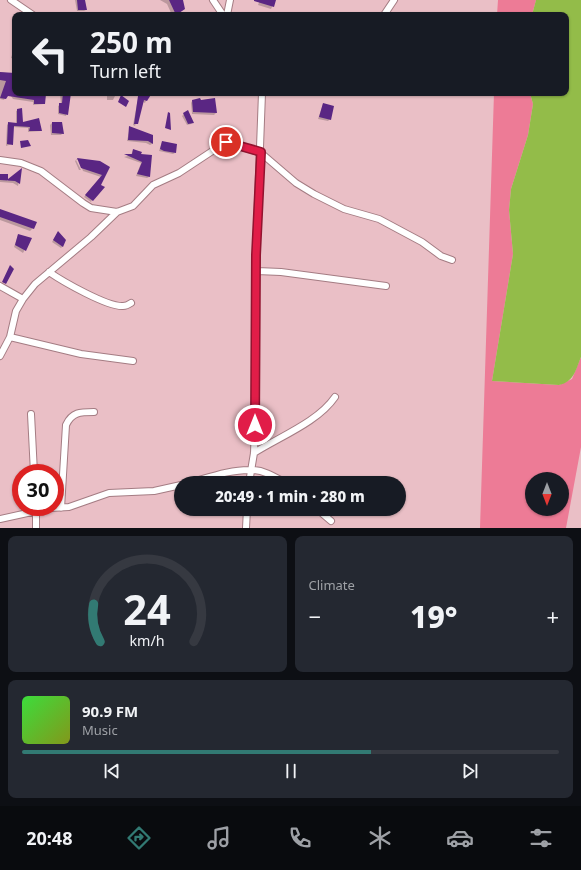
<!DOCTYPE html>
<meta charset="utf-8">
<style>
body{margin:0;font-family:"Noto Sans",sans-serif;background:#242831;color:#f1f3f6;height:100vh;display:flex;flex-direction:column;font-size:15px;white-space:nowrap}
*{box-sizing:border-box;margin:0}
p{font-size:13px;color:#9ea1a6}
.icon{flex:none;width:22px;height:22px;fill:none;stroke:currentColor;stroke-width:2;stroke-linecap:round;stroke-linejoin:round}
.map{position:relative;height:528px;overflow:hidden}
.panel{display:flex;flex-direction:column;gap:8px;padding:8px;background:#0d0f14;flex:1}
.panel>*{flex:none}
.guide{position:absolute;left:12px;top:12px;width:557px;height:84px;border-radius:8px;box-shadow:0 1px 3px #0004;background:#171b24;color:#f1f3f6;overflow:hidden}
.needle{width:26px;rotate:180deg}
.controls{position:absolute;left:525px;top:472px;display:grid;gap:8px}
.controls a{display:grid;place-items:center;width:44px;height:44px;border-radius:50%;background:#171b24;box-shadow:0 1px 3px #0004;font-size:20px}
.speed{position:absolute;left:12px;top:464px;display:flex;gap:8px;font-size:20px;font-weight:700;text-align:center}
.speed>*{display:grid;place-content:center;width:52px;height:52px;border-radius:50%;background:#171b24;box-shadow:0 1px 3px #0004;line-height:1}
.speed .limit{border:6px solid #d22;background:#fff;color:#111}
.pin{position:absolute;display:grid;place-items:center;width:34px;height:34px;color:#fff;margin:-17px;border:2px solid #fff;border-radius:50%;box-shadow:0 1px 4px #0007}
.me{position:absolute;width:44px;margin:-22px;rotate:0deg;stroke-linejoin:round;filter:drop-shadow(0 0 3px #0008)}
.turn{display:flex;align-items:center;gap:14px;height:84px;padding:0 12px;font-size:18px}
.turn .icon{width:52px;height:52px;stroke-width:2.5}
.turn b{display:block;font-size:28px;line-height:34px}
.big{font-size:30px;font-weight:800;line-height:1.1}
.panel .widget{flex:1;display:flex;flex-direction:column;justify-content:center;gap:6px;min-width:0;padding:0 14px;border-radius:8px;background:#242831}
.panel .dial{align-items:center;gap:0}
.dial svg{height:104px;overflow:visible;fill:none;stroke:#363941;stroke-width:7;stroke-linecap:round;text-anchor:middle}
.dial text{fill:#f1f3f6;stroke:none}
.song{display:flex;align-items:center;gap:12px}
.cover{width:48px;height:48px;border-radius:6px;background:linear-gradient(135deg,hsl(120 70% 55%),hsl(70 70% 35%))}
.played{height:4px;border-radius:2px;background:linear-gradient(90deg,#327a73 65%,#363941 65%)}
.keys{display:flex;justify-content:space-around;direction:ltr}
.heat{display:flex;justify-content:space-between;align-items:center;font-size:22px;direction:ltr}
.panel .tiles{flex:1;display:grid;gap:8px;grid-template-columns:1fr 1fr}
.widget:last-child{grid-column:span 2}
.trip{position:absolute;left:174px;top:476px;width:232px;height:40px;border-radius:20px;background:#171b24;box-shadow:0 1px 3px #0004;font-weight:800;line-height:40px;text-align:center}
.tabs{display:flex;height:64px;justify-content:space-around;align-items:center;background:#090b0e;color:#9ea1a6}
.tabs .icon{width:28px;height:28px}
.tabs .selected{color:#327a73}
.tabs b{font-size:18px;color:#f1f3f6}
.map>svg:first-child{display:block}
.green{fill:#ed7b96;fill-rule:evenodd}
.water{fill:#93bc49}
.shadow{fill:#0003}
.building{fill:#5a2683}
.lines{fill:none;stroke-linecap:round;stroke-linejoin:round}
.street-casing{stroke:#a47c83;stroke-width:8}
.street{stroke:#fff;stroke-width:6}
.route-casing{stroke:#92132f;stroke-width:10}
.route{stroke:#e11d48;stroke-width:7}
</style>
<div class="map">
<svg width="581" height="528" viewBox="0 0 581 528">
<rect width="100%" height="100%" fill="#eabfc6"/>
<path class="green" d="M 498,0 L 536,0 L 532,15 L 497,15 Z
M 494,93 L 530,93 L 533,104 L 528,135 L 511,189 L 509,210 L 513,254 L 492,381 L 559,385 L 572,379 L 581,357 L 581,447 L 566,528 L 480,528 ZM 532,479 L 562,479 L 562,509 L 532,509 Z"/>
<path class="water" d="M 536,0 L 581,0 L 581,357 C 576,369 574,382 559,385 L 492,381 L 513,254 L 509,210 L 511,189 L 528,135 L 533,104 L 530,93 L 566,93 L 566,15 L 532,15 Z"/>
<path class="shadow" d="M 75,0 L 84,0 L 86,10 L 84,11 L 77,11 Z
M 160,0 L 182,0 L 181,11 L 172,15 L 167,4 Z
M 260,0 L 275,0 L 271,9 L 258,5 Z
M 12,55 L 15,55 L 15,59 L 11,58 Z
M 0,72 L 13,74 L 15,93 L 45,93 L 44,104 L 33,105 L 33,102 L 13,99 L 8,92 L 4,100 L 0,99 Z
M 60,93 L 70,93 L 66,116 L 58,114 L 58,106 L 61,104 Z
M 93,93 L 115,93 L 119,96 L 115,96 L 113,100 L 107,100 L 107,95 Z
M 139,93 L 151,93 L 146,101 L 145,103 L 143,102 L 135,126 L 133,125 Z
M 157,93 L 165,93 L 163,96 Z
M 214,99 L 216,113 L 214,115 L 192,114 L 191,103 L 192,101 Z
M 323,104 L 330,119 L 328,121 L 318,119 Z
M 18,110 L 22,123 L 41,131 L 28,132 L 28,128 L 13,127 L 12,144 L 6,146 L 7,125 L 9,123 L 16,124 L 16,111 Z
M 184,114 L 193,122 L 191,124 L 187,125 L 182,116 Z
M 52,123 L 63,133 L 61,135 L 51,135 L 50,125 Z
M 130,127 L 152,136 L 152,144 L 150,145 L 146,143 L 127,141 Z
M 162,142 L 175,153 L 173,154 L 159,151 Z
M 133,150 L 140,153 L 149,177 L 147,178 L 136,176 L 141,163 L 124,157 L 131,155 Z
M 77,159 L 99,162 L 108,167 L 91,202 L 84,197 L 101,177 L 83,171 L 79,160 L 76,160 L 81,170 L 79,170 L 75,161 Z
M 21,171 L 18,186 L 13,183 L 0,182 L 0,175 L 7,175 L 7,181 Z
M 0,211 L 33,228 L 30,231 L 0,220 Z
M 58,232 L 63,246 L 61,248 L 52,242 Z
M 18,235 L 31,238 L 23,253 L 14,247 Z"/>
<path class="building" d="M 77,0 L 85,0 L 87,10 L 78,10 Z
M 169,0 L 183,0 L 185,9 L 176,15 Z
M 254,0 L 276,0 L 274,7 L 254,1 Z
M 0,72 L 15,73 L 15,93 L 46,94 L 45,104 L 34,104 L 34,100 L 8,96 L 6,99 L 0,98 L 6,81 L 0,80 Z
M 63,93 L 71,93 L 68,115 L 59,113 L 59,103 L 62,103 Z
M 133,93 L 152,93 L 147,101 L 144,100 L 138,124 L 134,124 L 138,96 Z
M 121,95 L 129,101 L 126,107 L 118,102 Z
M 200,98 L 201,100 L 215,98 L 217,113 L 193,112 L 192,100 Z
M 323,103 L 334,106 L 331,120 L 319,117 Z
M 22,108 L 23,122 L 39,118 L 42,131 L 29,131 L 30,127 L 14,126 L 13,145 L 7,144 L 8,122 L 17,123 L 17,109 Z
M 188,110 L 194,123 L 188,124 L 183,113 Z
M 168,112 L 170,113 L 171,130 L 165,128 Z
M 52,122 L 62,122 L 64,134 L 52,133 Z
M 129,126 L 153,135 L 153,144 L 148,141 L 128,140 Z
M 28,140 L 31,146 L 21,148 L 20,141 Z
M 162,141 L 177,144 L 176,153 L 164,151 L 160,149 Z
M 133,149 L 142,152 L 141,154 L 152,155 L 150,177 L 137,174 L 142,162 L 124,154 L 132,154 Z
M 77,158 L 100,161 L 110,167 L 101,185 L 105,187 L 93,201 L 85,195 L 102,175 L 81,168 Z
M 22,168 L 20,184 L 15,181 L 0,180 L 0,174 L 8,174 L 8,179 Z
M 0,209 L 37,222 L 34,229 L 0,217 Z
M 58,231 L 66,240 L 63,247 L 53,240 Z
M 18,234 L 32,238 L 26,251 L 15,245 Z
M 10,265 L 14,269 L 6,284 L 2,282 Z"/>
<g class="lines">
<g class="street-casing">
<path id="street" d="M 11,0 L 33,15
M 213,0 L 223,15
M 227,15 L 230,0
M 384,15 L 394,0
M 261,153 L 296,183 L 314,194 L 344,209 L 379,219 L 422,242 L 441,256 L 452,260
M 0,160 L 21,163 L 41,171 L 83,203 L 91,208 L 117,212 L 133,206 L 153,185 L 179,173 L 226,142 L 261,153
M 257,271 L 281,272 L 386,286
M 49,272 C 62,281 107,307 123,306 C 126,306 128,305 131,303
M 0,286 L 23,299
M 10,337 L 81,354 L 133,361
M 0,356 L 10,337 L 16,311 L 23,299 L 35,284 L 91,237 L 117,212
M 31,414 L 34,473
M 254,453 C 279,437 318,422 335,397
M 188,483 C 207,478 231,469 252,470 C 264,470 275,477 286,483
M 249,483 L 254,453 L 255,425 L 256,255 L 262,93
M 36,507 L 36,528
M 61,508 L 66,425 C 72,412 80,412 94,412
M 317,509 L 331,521
M 0,519 L 50,508 L 69,507 L 109,493 L 154,491 L 181,485
M 246,528 L 247,509"/>
</g>
<use href="#street" class="street"/>
</g>
<g class="lines">
<g class="route-casing">
<path id="route" d="M 226,142 L 261,152 L 256,255 L 255,425"/>
</g>
<use href="#route" class="route"/>
</g>
</svg>
<div class="controls">
<a><svg class="needle" viewBox="-14 -14 28 28"><path d="M0-13l5 13h-10z" fill="#e53935"/><path d="M0 13l5-13h-10z" fill="#9ea1a6"/></svg></a>
</div>
<div class="speed"><div class="limit">30</div></div>
<div class="pin" style="left:226px;top:142px;background:#d93025"><svg class="icon" aria-label="arrive" viewBox="0 0 24 24"><path d="M6 21V4h12l-3 4 3 4H6"/></svg></div>
<svg class="me" style="left:255px;top:425px" viewBox="-20 -20 40 40"><circle r="17" fill="#e11d48" stroke="#fff" stroke-width="3"/><path d="M0-11L8 9 0 5-8 9z" fill="#fff"/></svg>
<div class="trip">20:49 · 1 min · 280 m</div>
<div class="guide">
<div class="turn"><svg class="icon" aria-label="left" viewBox="0 0 24 24"><path d="M17 20v-9H6M10 6l-5 5 5 5"/></svg><div><b>250 m</b>Turn left</div></div>
</div>
</div>
<section class="panel">
<div class="tiles">
<div class="widget dial"><svg viewBox="0 0 100 80">
<path d="M14 69A42 42 0 1 1 86 69"/>
<path d="M14 69A42 42 0 0 1 9 40" stroke="#327a73"/>
<text x="50" y="56" font-size="32" font-weight="700">24</text>
<text x="50" y="72" font-size="11">km/h</text>
</svg></div>
<div class="widget"><p>Climate</p>
<div class="heat"><a>−</a><b class="big">19°</b><a>+</a></div>
</div>
<div class="widget">
<div class="song"><i class="cover"></i><div><b>90.9 FM</b><p>Music</p></div></div>
<div class="played"></div>
<div class="keys"><svg class="icon" aria-label="previous" viewBox="0 0 24 24"><path d="M18 5L8 12l10 7zM5 5v14"/></svg><svg class="icon" aria-label="pause" viewBox="0 0 24 24"><path d="M8 5v14M16 5v14"/></svg><svg class="icon" aria-label="next" viewBox="0 0 24 24"><path d="M6 5l10 7-10 7zM19 5v14"/></svg></div>
</div>
</div>
</section>
<nav class="tabs">
<b>20:48</b>
<svg class="icon selected" aria-label="directions" viewBox="0 0 24 24"><path d="M12 3l9 9-9 9-9-9zM9 14v-3h6M13 9l2 2-2 2"/></svg>
<svg class="icon" aria-label="music" viewBox="0 0 24 24"><path d="M9 18V5l10-2v13"/><circle cx="6" cy="18" r="3"/><circle cx="16" cy="16" r="3"/></svg>
<svg class="icon" aria-label="phone" viewBox="0 0 24 24"><path d="M5 4h4l2 5-3 2q2 4 5 5l2-3 5 2v4C11 20 4 13 5 4z"/></svg>
<svg class="icon" aria-label="climate" viewBox="0 0 24 24"><path d="M12 3v18M4 7l16 10M4 17L20 7"/></svg>
<svg class="icon" aria-label="car" viewBox="0 0 24 24"><path d="M5 17H2v-5l4-1 3-4h7l3 4 3 1v5h-3M9 17h6M6 11h13"/><circle cx="7" cy="17" r="2"/><circle cx="17" cy="17" r="2"/></svg>
<svg class="icon" aria-label="filters" viewBox="0 0 24 24"><path d="M4 7h16M4 17h16"/><circle cx="9" cy="7" r="2"/><circle cx="15" cy="17" r="2"/></svg>
</nav>
